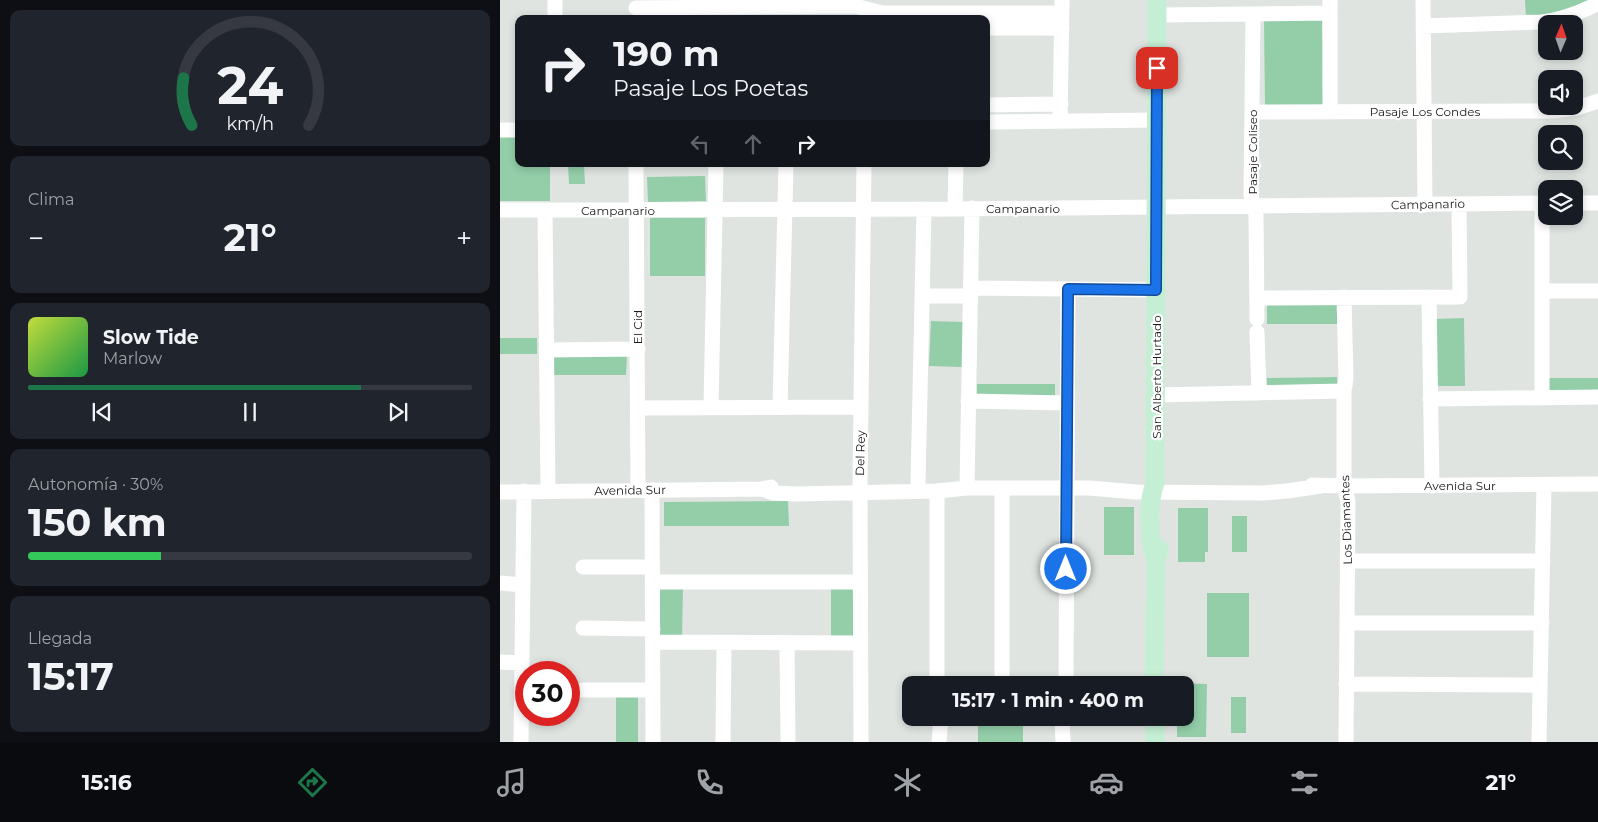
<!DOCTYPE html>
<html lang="es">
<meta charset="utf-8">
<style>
body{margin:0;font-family:Montserrat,sans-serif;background:#20242c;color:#f1f3f6;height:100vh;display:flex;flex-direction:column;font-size:19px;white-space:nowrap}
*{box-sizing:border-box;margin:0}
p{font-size:16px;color:#9ea1a6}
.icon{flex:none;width:28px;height:28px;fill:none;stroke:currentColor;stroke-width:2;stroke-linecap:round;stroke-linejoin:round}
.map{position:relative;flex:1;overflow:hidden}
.side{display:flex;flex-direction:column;gap:10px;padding:10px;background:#0d0f14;width:500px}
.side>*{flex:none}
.hud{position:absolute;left:15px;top:15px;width:475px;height:152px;border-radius:10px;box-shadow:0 2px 8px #0003;background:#171b24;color:#f1f3f6;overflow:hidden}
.needle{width:32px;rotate:2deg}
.fabs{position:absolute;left:1038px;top:15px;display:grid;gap:10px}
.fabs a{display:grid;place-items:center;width:45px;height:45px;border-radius:10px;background:#171b24;box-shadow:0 2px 8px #0003;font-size:25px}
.speed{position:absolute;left:15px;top:661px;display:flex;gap:10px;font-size:25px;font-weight:700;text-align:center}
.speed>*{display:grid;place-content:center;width:65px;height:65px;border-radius:50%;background:#171b24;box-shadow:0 2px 8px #0003;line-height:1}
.speed .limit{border:8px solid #d22;background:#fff;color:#111}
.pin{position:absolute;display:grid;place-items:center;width:42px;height:42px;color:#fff;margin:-21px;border-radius:10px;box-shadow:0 2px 8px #0006}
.me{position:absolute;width:55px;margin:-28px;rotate:0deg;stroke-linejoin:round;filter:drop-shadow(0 0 4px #0008)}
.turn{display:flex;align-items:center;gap:18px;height:105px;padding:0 15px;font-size:22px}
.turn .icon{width:65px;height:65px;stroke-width:2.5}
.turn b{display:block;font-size:35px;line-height:42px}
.lanes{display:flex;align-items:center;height:48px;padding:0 15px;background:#0003;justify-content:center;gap:25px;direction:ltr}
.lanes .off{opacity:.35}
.big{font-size:38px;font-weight:700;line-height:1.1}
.side .card{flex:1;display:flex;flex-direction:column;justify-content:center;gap:8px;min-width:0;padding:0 18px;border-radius:10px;background:#20242c}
.side .dial{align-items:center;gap:0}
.dial svg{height:130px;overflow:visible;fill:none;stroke:#363941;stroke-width:7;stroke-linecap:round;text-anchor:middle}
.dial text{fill:#f1f3f6;stroke:none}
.song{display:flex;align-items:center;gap:15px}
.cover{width:60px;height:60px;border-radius:8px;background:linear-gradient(135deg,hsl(70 70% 55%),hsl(140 70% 35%))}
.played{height:5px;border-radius:2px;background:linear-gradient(90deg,#1d764a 75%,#363941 75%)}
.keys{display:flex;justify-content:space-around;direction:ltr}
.heat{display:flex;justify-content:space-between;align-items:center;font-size:28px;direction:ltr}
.charge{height:8px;border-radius:4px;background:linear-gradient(90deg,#34c759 30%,#363941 0)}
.trip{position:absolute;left:402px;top:676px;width:292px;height:50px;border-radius:10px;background:#171b24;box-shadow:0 2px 8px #0003;font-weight:700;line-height:50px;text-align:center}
.tabs{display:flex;height:80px;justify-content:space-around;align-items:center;background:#090b0e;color:#9ea1a6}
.tabs .icon{width:35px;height:35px}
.tabs .current{color:#1d764a}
.tabs b{font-size:22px;color:#f1f3f6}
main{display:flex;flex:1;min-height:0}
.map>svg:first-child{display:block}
.green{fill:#93cea9}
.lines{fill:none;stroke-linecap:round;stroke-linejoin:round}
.minor{stroke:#fff;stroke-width:15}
.major{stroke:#c5efd5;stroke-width:19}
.route-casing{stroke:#114b97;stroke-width:12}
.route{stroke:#1a73e8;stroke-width:9}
.labels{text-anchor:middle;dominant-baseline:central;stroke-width:4.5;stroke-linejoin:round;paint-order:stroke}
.street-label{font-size:12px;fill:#181918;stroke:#fff}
</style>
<main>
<section class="side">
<div class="card dial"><svg viewBox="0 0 100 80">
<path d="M14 69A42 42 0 1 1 86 69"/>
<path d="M14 69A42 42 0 0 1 9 40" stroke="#1d764a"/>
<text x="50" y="56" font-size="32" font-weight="700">24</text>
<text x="50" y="72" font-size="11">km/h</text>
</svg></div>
<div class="card"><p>Clima</p>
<div class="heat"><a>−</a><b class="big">21°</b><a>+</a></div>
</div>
<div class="card">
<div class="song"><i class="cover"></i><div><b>Slow Tide</b><p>Marlow</p></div></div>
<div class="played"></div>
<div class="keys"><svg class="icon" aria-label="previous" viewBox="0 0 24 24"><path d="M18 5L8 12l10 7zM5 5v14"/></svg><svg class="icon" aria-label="pause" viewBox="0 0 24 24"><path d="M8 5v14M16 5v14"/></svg><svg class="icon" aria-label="next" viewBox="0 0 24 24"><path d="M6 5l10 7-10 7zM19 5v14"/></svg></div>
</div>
<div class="card"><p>Autonomía · 30%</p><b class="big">150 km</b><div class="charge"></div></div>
<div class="card"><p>Llegada</p><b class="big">15:17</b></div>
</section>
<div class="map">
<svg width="1098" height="742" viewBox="0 0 1098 742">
<rect width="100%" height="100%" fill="#dfe4e1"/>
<path class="green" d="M 1025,0 L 1089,0 L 1058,14 L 1026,18 Z
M 764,17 L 822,17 L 823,108 L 765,108 Z
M 0,136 L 19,136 L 19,164 L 50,164 L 50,201 L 0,201 Z
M 68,164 L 84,164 L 85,184 L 69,184 Z
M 205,176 L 206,201 L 148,202 L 147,177 Z
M 150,218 L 205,218 L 205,276 L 150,276 Z
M 767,302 L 838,302 L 839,324 L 767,324 Z
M 964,318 L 965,386 L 937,386 L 935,319 Z
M 431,321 L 464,322 L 462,367 L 429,366 Z
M 0,338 L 37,338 L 37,354 L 0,354 Z
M 50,355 L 127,356 L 126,375 L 50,375 Z
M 837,377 L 837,390 L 767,391 L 767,378 Z
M 1049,378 L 1098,378 L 1098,392 L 1049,393 Z
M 477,384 L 555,384 L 555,396 L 477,397 Z
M 288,501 L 289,526 L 164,526 L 164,502 Z
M 604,507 L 634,507 L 634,555 L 604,555 Z
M 678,508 L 708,508 L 708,552 L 705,552 L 705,562 L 678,562 Z
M 732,516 L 747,516 L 747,552 L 732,552 Z
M 160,587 L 183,587 L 182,639 L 160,639 Z
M 331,588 L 353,588 L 353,639 L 331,639 Z
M 707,593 L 749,593 L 749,657 L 707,657 Z
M 677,683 L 707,684 L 706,737 L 677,737 L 677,718 L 686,718 L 686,685 L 677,685 Z
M 116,694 L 138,694 L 138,742 L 116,742 Z
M 731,697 L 746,697 L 746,733 L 731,733 Z
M 478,725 L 523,725 L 523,742 L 478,742 Z"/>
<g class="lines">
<path class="minor" d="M 923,0 L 925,205
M 136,8 L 355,6 L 382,13 L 562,13
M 753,14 L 751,195 L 756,215 L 757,319
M 657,15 L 830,13
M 55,19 L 55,0
M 923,26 L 1041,22 C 1061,20 1079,13 1097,4
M 486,28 L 562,28
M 486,105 L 561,104
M 752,112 L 1053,111 L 1077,108 L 1098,101
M 830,112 L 830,0
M 560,121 L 562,0
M 486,122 L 657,120
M 0,130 L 19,130
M 136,164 L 138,490
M 1074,203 L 1098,203
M 455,209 L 456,164
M 0,210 L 455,209 L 1046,203
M 45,210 L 48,491
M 471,288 L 656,290
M 1042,291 L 1098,291
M 422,296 L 470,296
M 844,297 L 846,379 L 844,391 L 844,486 L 848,501 L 846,742
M 929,297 L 932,486
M 757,298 L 960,297 L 959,204
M 757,332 L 759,393
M 46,350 L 138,349
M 656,395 L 844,391
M 1042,398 L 1042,203
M 930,399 L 1098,397
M 468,401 L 567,403
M 211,407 L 216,164
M 280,407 L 286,164
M 138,408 L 361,407
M 418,484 L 424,209
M 812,485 L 844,486 L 1098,484
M 467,488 L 472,208
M 261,489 L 274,493 L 295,494 L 437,491 L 467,488 L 589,488 L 636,492 L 763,493 L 787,491 L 821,486
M 152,490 L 153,742
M 437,491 L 437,685
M 0,492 L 261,489 L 271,487
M 847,561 L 1043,561
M 83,567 L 152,567
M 153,582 L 360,582
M 0,583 L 23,585
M 847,623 L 1042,623
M 83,628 L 153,629
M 153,642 L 360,643
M 287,643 L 288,742
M 0,662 L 22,663
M 846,684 L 1040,685
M 502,685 L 502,488
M 566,685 L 568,289
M 83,690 L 153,690
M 562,718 L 563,742
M 21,742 L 24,491
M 223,742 L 224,643
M 361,742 L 360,485 L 364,164
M 439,742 L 441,718
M 1039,742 L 1044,485"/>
<path class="major" d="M 656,561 C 649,540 647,504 655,483 L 657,0
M 654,685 L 656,561 L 659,549
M 655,718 L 655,742"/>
</g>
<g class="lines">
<g class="route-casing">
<path id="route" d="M 566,569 L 568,289 L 656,290 L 657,68"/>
</g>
<use href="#route" class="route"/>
</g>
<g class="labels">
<g class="street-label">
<text x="925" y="111">Pasaje Los Condes</text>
<text transform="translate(752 152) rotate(-90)">Pasaje Coliseo</text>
<text transform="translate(928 204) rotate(-1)">Campanario</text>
<text x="523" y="208">Campanario</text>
<text x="118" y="210">Campanario</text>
<text transform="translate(137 327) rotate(-90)">El Cid</text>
<text transform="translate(656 377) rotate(-90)">San Alberto Hurtado</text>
<text transform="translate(360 453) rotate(-89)">Del Rey</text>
<text x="960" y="485">Avenida Sur</text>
<text transform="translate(130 490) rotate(-1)">Avenida Sur</text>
<text transform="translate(846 520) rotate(-92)">Los Diamantes</text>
</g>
</g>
</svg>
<div class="fabs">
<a><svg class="needle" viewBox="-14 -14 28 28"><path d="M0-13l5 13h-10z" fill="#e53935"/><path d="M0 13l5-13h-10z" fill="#9ea1a6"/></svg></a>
<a><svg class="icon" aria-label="sound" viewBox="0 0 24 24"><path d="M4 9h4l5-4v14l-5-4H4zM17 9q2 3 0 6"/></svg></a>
<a><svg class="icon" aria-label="search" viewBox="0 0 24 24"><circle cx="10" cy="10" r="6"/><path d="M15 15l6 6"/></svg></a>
<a><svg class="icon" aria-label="layers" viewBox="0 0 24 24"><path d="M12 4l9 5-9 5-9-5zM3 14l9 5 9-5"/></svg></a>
</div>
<div class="speed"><div class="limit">30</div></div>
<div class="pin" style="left:657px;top:68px;background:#d93025"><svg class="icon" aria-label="arrive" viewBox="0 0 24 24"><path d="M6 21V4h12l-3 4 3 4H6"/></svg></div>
<svg class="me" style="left:566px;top:569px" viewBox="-20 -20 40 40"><circle r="17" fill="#1a73e8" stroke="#fff" stroke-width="3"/><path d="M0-11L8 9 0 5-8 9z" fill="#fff"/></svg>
<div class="trip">15:17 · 1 min · 400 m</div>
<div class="hud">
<div class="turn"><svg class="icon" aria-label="right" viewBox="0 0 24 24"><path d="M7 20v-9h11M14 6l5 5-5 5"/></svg><div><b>190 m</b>Pasaje Los Poetas</div></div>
<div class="lanes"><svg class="icon off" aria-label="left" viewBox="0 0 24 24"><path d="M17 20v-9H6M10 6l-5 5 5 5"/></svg><svg class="icon off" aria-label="ahead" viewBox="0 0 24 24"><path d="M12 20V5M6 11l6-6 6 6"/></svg><svg class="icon" aria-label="right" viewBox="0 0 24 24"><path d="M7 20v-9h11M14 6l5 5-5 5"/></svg></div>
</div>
</div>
</main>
<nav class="tabs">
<b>15:16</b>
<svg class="icon current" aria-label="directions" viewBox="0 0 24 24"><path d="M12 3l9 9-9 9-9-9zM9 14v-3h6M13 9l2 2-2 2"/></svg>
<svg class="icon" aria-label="music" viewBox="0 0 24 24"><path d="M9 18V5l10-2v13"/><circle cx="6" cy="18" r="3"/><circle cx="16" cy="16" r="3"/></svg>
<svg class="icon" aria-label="phone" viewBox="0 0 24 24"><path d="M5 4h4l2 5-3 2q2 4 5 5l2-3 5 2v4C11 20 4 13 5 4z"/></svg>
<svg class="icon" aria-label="climate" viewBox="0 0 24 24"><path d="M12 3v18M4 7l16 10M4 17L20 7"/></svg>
<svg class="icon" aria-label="car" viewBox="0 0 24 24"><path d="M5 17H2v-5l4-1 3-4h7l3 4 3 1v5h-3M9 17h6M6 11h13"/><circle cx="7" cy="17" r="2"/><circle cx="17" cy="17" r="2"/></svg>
<svg class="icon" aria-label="filters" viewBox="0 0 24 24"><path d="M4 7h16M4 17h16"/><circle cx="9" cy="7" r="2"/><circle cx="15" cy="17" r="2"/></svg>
<b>21°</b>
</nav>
